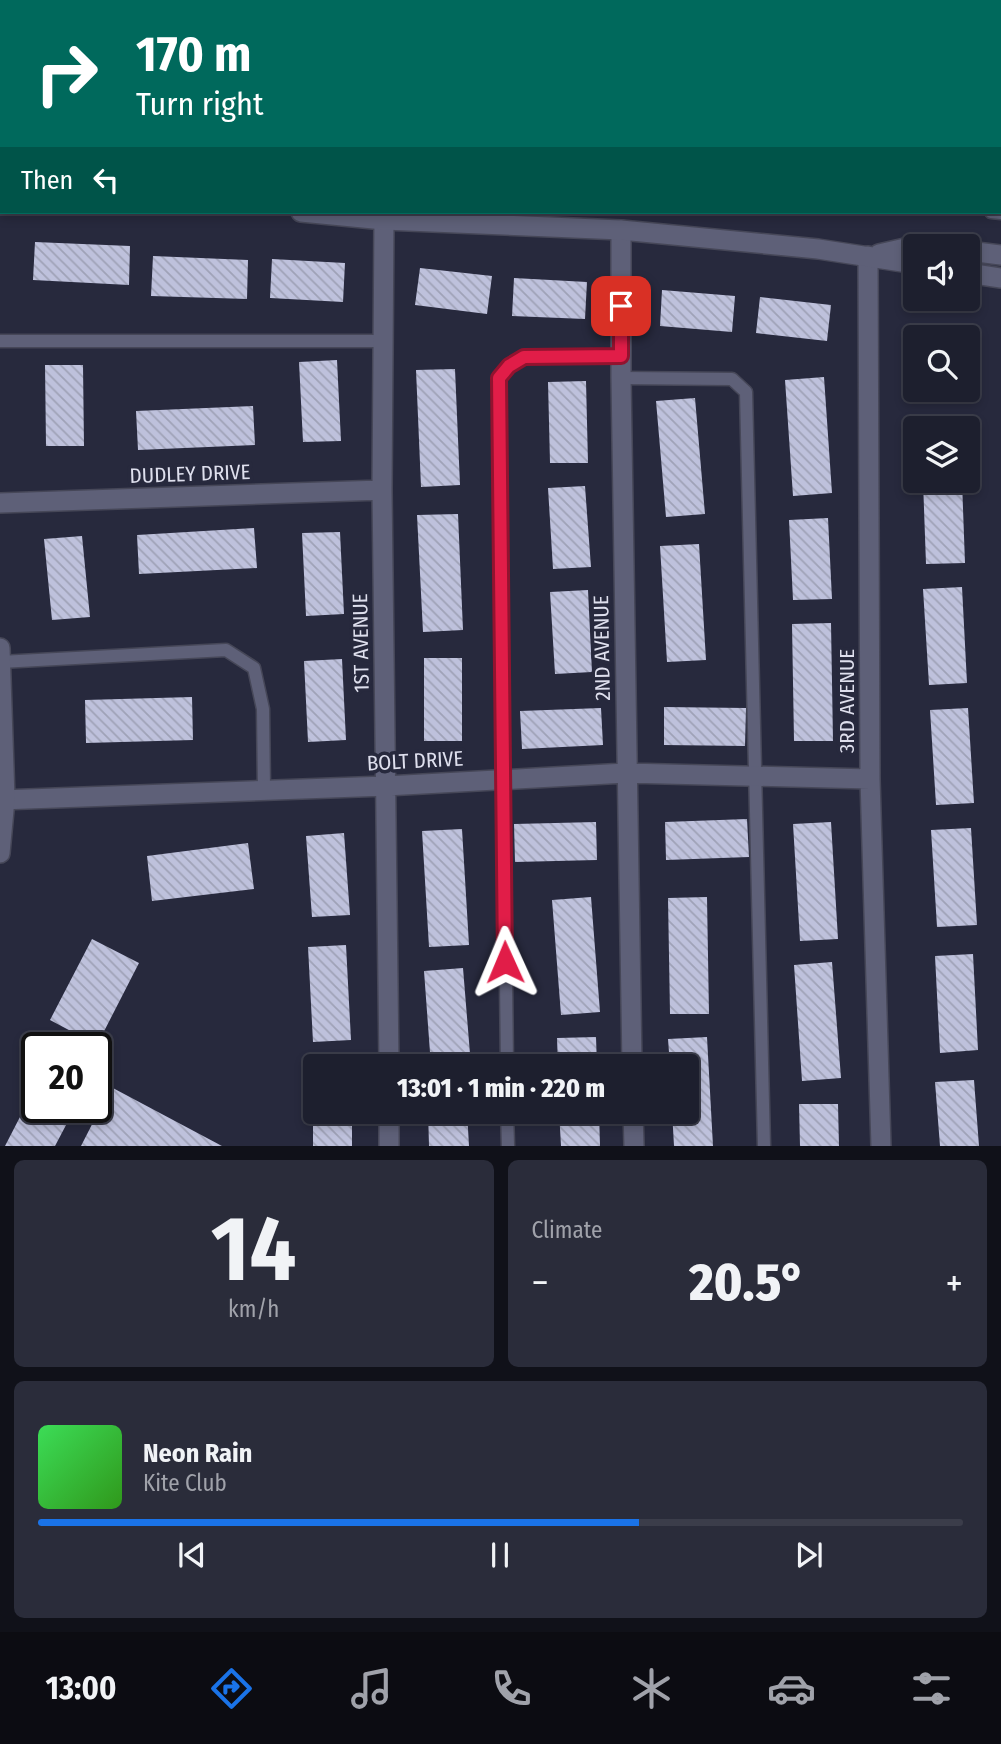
<!DOCTYPE html>
<meta charset="utf-8">
<style>
body{margin:0;font-family:"Fira Sans Condensed",sans-serif;background:#2a2c3a;color:#f1f3f6;height:100vh;display:flex;flex-direction:column;font-size:26px;white-space:nowrap}
*{box-sizing:border-box;margin:0}
p{font-size:23px;color:#a0a2aa}
.icon{flex:none;width:38px;height:38px;fill:none;stroke:currentColor;stroke-width:2;stroke-linecap:round;stroke-linejoin:round}
.map{position:relative;height:1146px;overflow:hidden}
.details{display:flex;flex-direction:column;gap:14px;padding:14px;background:#101119;flex:1}
.details>*{flex:none}
.guide{position:absolute;left:0px;top:0px;width:1001px;height:214px;box-shadow:0 4px 10px #0003,0 0 0 2px #3b3d4a;background:#00695c;color:#fff;overflow:hidden}
.tools{position:absolute;left:903px;top:234px;display:grid;gap:14px}
.tools a{display:grid;place-items:center;width:77px;height:77px;border-radius:7px;background:#1d1f2e;box-shadow:0 4px 10px #0003,0 0 0 2px #3b3d4a;font-size:35px}
.speed{position:absolute;left:21px;top:1032px;display:flex;gap:14px;font-size:35px;font-weight:700;text-align:center}
.speed>*{display:grid;place-content:center;width:91px;height:91px;border-radius:50%;background:#1d1f2e;box-shadow:0 4px 10px #0003,0 0 0 2px #3b3d4a;line-height:1}
.speed .limit{border:4px solid #111;border-radius:10px;background:#fff;color:#111}
.pin{position:absolute;display:grid;place-items:center;width:60px;height:60px;color:#fff;margin:-30px;border-radius:14px;box-shadow:0 4px 10px #0006}
.me{position:absolute;width:77px;margin:-38px;rotate:359deg;stroke-linejoin:round;filter:drop-shadow(0 0 5px #0008)}
.turn{display:flex;align-items:center;gap:24px;height:147px;padding:0 21px;font-size:32px}
.turn .icon{width:91px;height:91px;stroke-width:2.5}
.turn b{display:block;font-size:49px;line-height:60px}
.then{display:flex;align-items:center;height:66px;padding:0 21px;background:#0003;gap:14px;font-size:26px}
.big{font-size:52px;font-weight:800;line-height:1.1}
.details .tile{flex:1;display:flex;flex-direction:column;justify-content:center;gap:10px;min-width:0;padding:0 24px;border-radius:10px;background:#2a2c3a}
.details .dial{align-items:center;gap:0}
.dial b{font-size:91px;line-height:1}
.song{display:flex;align-items:center;gap:21px}
.cover{width:84px;height:84px;border-radius:10px;background:linear-gradient(135deg,hsl(130 70% 55%),hsl(110 70% 35%))}
.played{height:7px;border-radius:4px;background:linear-gradient(90deg,#1a73e8 65%,#3b3d4a 65%)}
.keys{display:flex;justify-content:space-around;direction:ltr}
.heat{display:flex;justify-content:space-between;align-items:center;font-size:38px;direction:ltr}
.details .tiles{flex:1;display:grid;gap:14px;grid-template-columns:1fr 1fr}
.tile:last-child{grid-column:span 2}
.trip{position:absolute;left:303px;top:1054px;width:396px;height:70px;border-radius:7px;background:#1d1f2e;box-shadow:0 4px 10px #0003,0 0 0 2px #3b3d4a;font-weight:800;line-height:70px;text-align:center}
.menu{display:flex;height:112px;justify-content:space-around;align-items:center;background:#0c0c12;color:#a0a2aa}
.menu .icon{width:49px;height:49px}
.menu .on{color:#1a73e8}
.menu b{font-size:32px;color:#f1f3f6}
.map>svg:first-child{display:block}
.building{fill:url(#building-back-hatch)}
.lines{fill:none;stroke-linecap:round;stroke-linejoin:round}
.service-casing{stroke:#464758;stroke-width:15}
.minor-casing{stroke:#464758;stroke-width:22}
.tertiary-casing{stroke:#464758;stroke-width:22}
.trunk-casing{stroke:#464758;stroke-width:22}
.service{stroke:#5e6078;stroke-width:12}
.minor{stroke:#5e6078;stroke-width:19}
.tertiary{stroke:#5e6078;stroke-width:19}
.trunk{stroke:#9396da;stroke-width:19}
.route-casing{stroke:#92132f;stroke-width:18}
.route{stroke:#e11d48;stroke-width:12}
.labels{text-anchor:middle;dominant-baseline:central;stroke-width:7;stroke-linejoin:round;paint-order:stroke}
.street-label{font-size:21px;fill:#dedfed;stroke:#27293d}
</style>
<div class="map">
<svg width="1001" height="1146" viewBox="0 0 1001 1146">
<defs>
<pattern id="building-back-hatch" width="6" height="6" patternUnits="userSpaceOnUse" patternTransform="scale(1.75)"><rect width="6" height="6" fill="#bec1dc"/><path d="M-1 5l2 2M0 0l6 6M5-1l2 2" fill="none" stroke="#9fa2b7"/></pattern>
</defs>
<rect width="100%" height="100%" fill="#27293d"/>
<path class="building" d="M 35,242 L 130,246 L 129,285 L 33,280 Z
M 153,256 L 248,260 L 247,299 L 151,296 Z
M 272,259 L 345,263 L 343,302 L 270,298 Z
M 420,268 L 492,276 L 487,314 L 415,305 Z
M 514,278 L 587,282 L 585,319 L 512,316 Z
M 662,290 L 735,296 L 732,332 L 660,326 Z
M 760,297 L 831,305 L 827,341 L 756,333 Z
M 337,360 L 341,441 L 303,442 L 299,362 Z
M 45,365 L 83,365 L 84,446 L 46,446 Z
M 455,369 L 460,485 L 421,487 L 416,370 Z
M 824,377 L 832,493 L 793,496 L 785,380 Z
M 586,381 L 588,463 L 550,463 L 548,382 Z
M 695,398 L 705,514 L 666,517 L 656,401 Z
M 253,406 L 255,445 L 138,450 L 136,411 Z
M 923,481 L 962,481 L 965,563 L 926,564 Z
M 585,486 L 591,567 L 553,569 L 548,488 Z
M 458,514 L 463,630 L 423,632 L 417,515 Z
M 828,518 L 832,599 L 793,600 L 789,520 Z
M 254,528 L 257,568 L 139,574 L 137,535 Z
M 340,532 L 344,614 L 306,616 L 302,533 Z
M 82,536 L 90,617 L 52,620 L 44,539 Z
M 699,544 L 706,660 L 667,662 L 660,546 Z
M 962,587 L 967,683 L 929,685 L 923,589 Z
M 588,590 L 592,672 L 555,674 L 550,592 Z
M 831,623 L 833,741 L 794,741 L 792,624 Z
M 424,658 L 462,658 L 462,741 L 424,741 Z
M 342,659 L 346,740 L 308,742 L 304,661 Z
M 192,697 L 193,740 L 86,743 L 85,700 Z
M 664,707 L 746,708 L 745,746 L 664,745 Z
M 601,708 L 603,745 L 522,749 L 520,711 Z
M 968,708 L 974,803 L 936,805 L 930,710 Z
M 747,819 L 749,857 L 666,860 L 665,822 Z
M 596,822 L 597,860 L 515,862 L 514,824 Z
M 831,822 L 838,939 L 800,941 L 793,824 Z
M 971,828 L 977,925 L 937,927 L 931,830 Z
M 462,829 L 469,945 L 429,947 L 422,831 Z
M 344,833 L 350,915 L 312,917 L 306,836 Z
M 248,843 L 254,889 L 152,901 L 147,856 Z
M 591,897 L 600,1012 L 561,1015 L 552,900 Z
M 707,897 L 709,1014 L 670,1014 L 668,898 Z
M 92,939 L 139,963 L 97,1045 L 50,1020 Z
M 346,945 L 351,1040 L 313,1042 L 308,947 Z
M 973,954 L 978,1050 L 940,1053 L 935,956 Z
M 832,962 L 841,1078 L 802,1081 L 794,965 Z
M 463,968 L 471,1066 L 431,1066 L 424,971 Z
M 596,1037 L 597,1066 L 558,1066 L 557,1038 Z
M 707,1037 L 713,1146 L 674,1146 L 672,1111 L 686,1111 L 686,1066 L 670,1066 L 668,1039 Z
M 974,1080 L 979,1146 L 940,1146 L 935,1082 Z
M 37,1084 L 37,1108 L 75,1108 L 55,1146 L 5,1146 Z
M 111,1087 L 222,1146 L 81,1146 Z
M 799,1104 L 838,1104 L 839,1146 L 800,1146 Z
M 313,1111 L 352,1111 L 352,1146 L 313,1146 Z
M 428,1111 L 467,1111 L 469,1146 L 429,1146 Z
M 559,1111 L 599,1111 L 600,1146 L 561,1146 Z"/>
<g class="lines">
<g class="service-casing">
<path id="service" d="M 991,212 L 1001,213
M 0,341 L 383,341
M 621,378 L 732,379 L 746,392 L 764,1146
M 0,662 L 226,650 L 254,668 L 263,709 L 264,790
M 507,1066 L 499,378 L 509,366 L 524,357 L 621,356
M 507,1111 L 508,1146"/>
</g>
<g class="minor-casing">
<path id="minor" d="M 384,220 L 382,490 L 389,1066
M 621,230 L 621,378 L 632,1066
M 868,256 L 870,779 L 881,1146
M 0,503 L 382,490
M 0,800 L 386,786 L 626,773 L 870,779
M 389,1111 L 389,1146
M 633,1111 L 634,1146"/>
</g>
<g class="tertiary-casing">
<path id="tertiary" d="M 0,180 L 2,180
M 301,212 L 384,220 L 621,230 L 818,249 L 915,264
M 968,251 L 1001,255
M 879,254 L 914,246 L 925,247
M 968,273 L 1001,278
M 0,648 L 5,799 L 0,853"/>
</g>
<g class="trunk-casing">
<path id="trunk" d="M 991,0 L 993,2"/>
</g>
<use href="#service" class="service"/>
<use href="#minor" class="minor"/>
<use href="#tertiary" class="tertiary"/>
<use href="#trunk" class="trunk"/>
</g>
<g class="lines">
<g class="route-casing">
<path id="route" d="M 505,962 L 499,378 L 509,366 L 524,357 L 621,356 L 621,306"/>
</g>
<use href="#route" class="route"/>
</g>
<g class="labels">
<g class="street-label">
<text transform="translate(190 474) rotate(-2)">DUDLEY DRIVE</text>
<text transform="translate(361 643) rotate(-91)">1ST AVENUE</text>
<text transform="translate(602 648) rotate(-91)">2ND AVENUE</text>
<text transform="translate(847 701) rotate(-90)">3RD AVENUE</text>
<text transform="translate(415 761) rotate(-3)">BOLT DRIVE</text>
</g>
</g>
</svg>
<div class="tools">
<a><svg class="icon" aria-label="sound" viewBox="0 0 24 24"><path d="M4 9h4l5-4v14l-5-4H4zM17 9q2 3 0 6"/></svg></a>
<a><svg class="icon" aria-label="search" viewBox="0 0 24 24"><circle cx="10" cy="10" r="6"/><path d="M15 15l6 6"/></svg></a>
<a><svg class="icon" aria-label="layers" viewBox="0 0 24 24"><path d="M12 4l9 5-9 5-9-5zM3 14l9 5 9-5"/></svg></a>
</div>
<div class="speed"><div class="limit">20</div></div>
<div class="pin" style="left:621px;top:306px;background:#d93025"><svg class="icon" aria-label="arrive" viewBox="0 0 24 24"><path d="M6 21V4h12l-3 4 3 4H6"/></svg></div>
<svg class="me" style="left:505px;top:962px" viewBox="-20 -20 40 40"><path d="M0-17L14 15 0 8-14 15z" fill="#e11d48" stroke="#fff" stroke-width="4"/></svg>
<div class="trip">13:01 · 1 min · 220 m</div>
<div class="guide">
<div class="turn"><svg class="icon" aria-label="right" viewBox="0 0 24 24"><path d="M7 20v-9h11M14 6l5 5-5 5"/></svg><div><b>170 m</b>Turn right</div></div>
<div class="then">Then<svg class="icon" aria-label="left" viewBox="0 0 24 24"><path d="M17 20v-9H6M10 6l-5 5 5 5"/></svg></div>
</div>
</div>
<section class="details">
<div class="tiles">
<div class="tile dial"><b>14</b><p>km/h</p></div>
<div class="tile"><p>Climate</p>
<div class="heat"><a>−</a><b class="big">20.5°</b><a>+</a></div>
</div>
<div class="tile">
<div class="song"><i class="cover"></i><div><b>Neon Rain</b><p>Kite Club</p></div></div>
<div class="played"></div>
<div class="keys"><svg class="icon" aria-label="previous" viewBox="0 0 24 24"><path d="M18 5L8 12l10 7zM5 5v14"/></svg><svg class="icon" aria-label="pause" viewBox="0 0 24 24"><path d="M8 5v14M16 5v14"/></svg><svg class="icon" aria-label="next" viewBox="0 0 24 24"><path d="M6 5l10 7-10 7zM19 5v14"/></svg></div>
</div>
</div>
</section>
<nav class="menu">
<b>13:00</b>
<svg class="icon on" aria-label="directions" viewBox="0 0 24 24"><path d="M12 3l9 9-9 9-9-9zM9 14v-3h6M13 9l2 2-2 2"/></svg>
<svg class="icon" aria-label="music" viewBox="0 0 24 24"><path d="M9 18V5l10-2v13"/><circle cx="6" cy="18" r="3"/><circle cx="16" cy="16" r="3"/></svg>
<svg class="icon" aria-label="phone" viewBox="0 0 24 24"><path d="M5 4h4l2 5-3 2q2 4 5 5l2-3 5 2v4C11 20 4 13 5 4z"/></svg>
<svg class="icon" aria-label="climate" viewBox="0 0 24 24"><path d="M12 3v18M4 7l16 10M4 17L20 7"/></svg>
<svg class="icon" aria-label="car" viewBox="0 0 24 24"><path d="M5 17H2v-5l4-1 3-4h7l3 4 3 1v5h-3M9 17h6M6 11h13"/><circle cx="7" cy="17" r="2"/><circle cx="17" cy="17" r="2"/></svg>
<svg class="icon" aria-label="filters" viewBox="0 0 24 24"><path d="M4 7h16M4 17h16"/><circle cx="9" cy="7" r="2"/><circle cx="15" cy="17" r="2"/></svg>
</nav>
